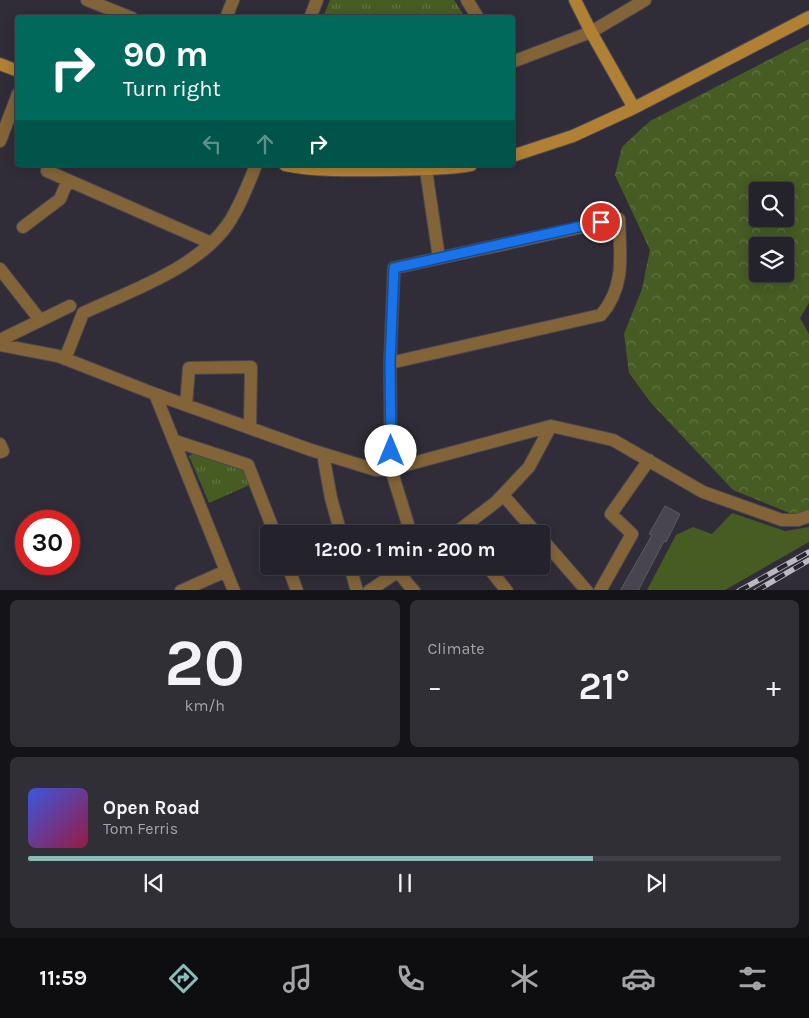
<!DOCTYPE html>
<meta charset="utf-8">
<style>
body{margin:0;font-family:Karla,sans-serif;background:#302f36;color:#f1f3f6;height:100vh;display:flex;flex-direction:column;font-size:19px;white-space:nowrap}
*{box-sizing:border-box;margin:0}
p{font-size:16px;color:#a3a4a8}
.icon{flex:none;width:28px;height:28px;fill:none;stroke:currentColor;stroke-width:2;stroke-linecap:round;stroke-linejoin:round}
.map{position:relative;height:590px;overflow:hidden}
.details{display:flex;flex-direction:column;gap:10px;padding:10px;background:#141317;flex:1}
.details>*{flex:none}
.banner{position:absolute;left:15px;top:15px;width:500px;height:152px;border-radius:5px;box-shadow:0 2px 12px #0003,0 0 0 1px #413f47;background:#00695c;color:#fff;overflow:hidden}
.fabs{position:absolute;left:749px;top:182px;display:grid;gap:10px}
.fabs a{display:grid;place-items:center;width:45px;height:45px;border-radius:5px;background:#24222a;box-shadow:0 2px 12px #0003,0 0 0 1px #413f47;font-size:25px}
.speed{position:absolute;left:15px;top:510px;display:flex;gap:10px;font-size:25px;font-weight:700;text-align:center}
.speed>*{display:grid;place-content:center;width:65px;height:65px;border-radius:50%;background:#24222a;box-shadow:0 2px 12px #0003,0 0 0 1px #413f47;line-height:1}
.speed .limit{border:8px solid #d22;background:#fff;color:#111}
.pin{position:absolute;display:grid;place-items:center;width:42px;height:42px;color:#fff;margin:-21px;border:2px solid #fff;border-radius:50%;box-shadow:0 1px 5px #0007}
.me{position:absolute;width:55px;margin:-28px;rotate:0deg;stroke-linejoin:round;filter:drop-shadow(0 0 4px #0008)}
.turn{display:flex;align-items:center;gap:18px;height:105px;padding:0 25px;font-size:22px}
.turn .icon{width:65px;height:65px;stroke-width:2.5}
.turn b{display:block;font-size:35px;line-height:42px}
.lanes{display:flex;align-items:center;height:48px;padding:0 25px;background:#0003;justify-content:center;gap:25px;direction:ltr}
.lanes .off{opacity:.35}
.big{font-size:38px;font-weight:700;line-height:1.1}
.details .widget{flex:1;display:flex;flex-direction:column;justify-content:center;gap:8px;min-width:0;padding:0 18px;border-radius:8px;background:#302f36}
.details .dial{align-items:center;gap:0}
.dial b{font-size:65px;line-height:1}
.song{display:flex;align-items:center;gap:15px}
.cover{width:60px;height:60px;border-radius:8px;background:linear-gradient(135deg,hsl(230 70% 55%),hsl(340 70% 35%))}
.played{height:5px;border-radius:2px;background:linear-gradient(90deg,#8bbbb9 75%,#413f47 75%)}
.keys{display:flex;justify-content:space-around;direction:ltr}
.heat{display:flex;justify-content:space-between;align-items:center;font-size:28px;direction:ltr}
.details .tiles{flex:1;display:grid;gap:10px;grid-template-columns:1fr 1fr}
.widget:last-child{grid-column:span 2}
.trip{position:absolute;left:260px;top:525px;width:290px;height:50px;border-radius:5px;background:#24222a;box-shadow:0 2px 12px #0003,0 0 0 1px #413f47;font-weight:700;line-height:50px;text-align:center}
.tab-bar{display:flex;height:80px;justify-content:space-around;align-items:center;background:#0e0e11;color:#a3a4a8}
.tab-bar .icon{width:35px;height:35px}
.tab-bar .on{color:#8bbbb9}
.tab-bar b{font-size:22px;color:#f1f3f6}
.map>svg:first-child{display:block}
.grass{fill:#465c23}
.forest{fill:url(#forest-crowns);fill-rule:evenodd}
.park{fill:url(#park-tufts)}
.building{fill:#494550;stroke:#5c5864}
.lines{fill:none;stroke-linecap:round;stroke-linejoin:round}
.street-casing{stroke:#4b4853;stroke-width:14}
.secondary-casing{stroke:#4b4853;stroke-width:14}
.street{stroke:#826438;stroke-width:12}
.secondary{stroke:#b08035;stroke-width:12}
.rail-casing{stroke:#bbb8c0;stroke-width:5.5}
.rail{stroke:#26232e;stroke-width:4;stroke-dasharray:11;stroke-linecap:butt}
.route-casing{stroke:#114b97;stroke-width:12}
.route{stroke:#1a73e8;stroke-width:9}
</style>
<div class="map">
<svg width="809" height="591" viewBox="0 0 809 591">
<defs>
<pattern id="forest-crowns" width="20" height="18" patternUnits="userSpaceOnUse" patternTransform="scale(1.25)"><rect width="20" height="18" fill="#465c23"/><path d="M2 6a3 3 0 1 1 6 0M12 15a3 3 0 1 1 6 0" fill="none" stroke="#617444"/></pattern>
<pattern id="park-tufts" width="24" height="20" patternUnits="userSpaceOnUse" patternTransform="scale(1.25)"><rect width="24" height="20" fill="#465c23"/><path d="M3 7l-1-3M5 7V3M7 7l1-3M15 17l-1-3M17 17v-4M19 17l1-3" fill="none" stroke="#617444"/></pattern>
</defs>
<rect width="100%" height="100%" fill="#302d38"/>
<path class="grass" d="M 732,513 L 785,531 L 809,527 L 809,542 L 725,590 L 647,590 L 676,535 L 693,527 L 712,534 Z"/>
<path class="forest" d="M 809,39 L 809,303 L 800,318 L 809,334 L 809,512 L 797,516 L 733,490 L 651,403 L 629,373 L 624,334 L 642,289 L 650,250 L 615,175 L 622,147 L 650,121 ZM 758,191 L 785,191 L 785,219 L 758,219 ZM 758,246 L 785,246 L 785,274 L 758,274 Z"/>
<path class="park" d="M 330,0 L 454,0 L 465,17 L 323,17 Z
M 198,451 L 243,467 L 254,483 L 209,503 L 189,456 Z"/>
<path class="building" d="M 665,506 L 680,514 L 666,542 L 664,541 L 638,591 L 620,591 L 652,535 L 649,534 Z"/>
<g class="lines">
<g class="street-casing">
<path id="street" d="M 87,0 L 132,18
M 467,0 L 478,18
M 226,18 L 233,0
M 310,18 L 317,0
M 512,62 L 591,32 L 645,0
M 0,141 L 18,94
M 50,165 L 47,171 L 211,243
M 426,170 L 439,258
M 23,227 L 60,199 L 68,180
M 0,269 L 40,320
M 0,340 L 70,306
M 0,345 L 58,356 L 155,394 L 311,450 L 376,470 L 391,469 L 551,426 L 613,440 L 703,492 L 782,520 L 798,520 L 809,516
M 65,359 L 83,313 C 130,291 198,268 228,224 C 240,206 248,185 256,165
M 390,363 L 601,315 C 626,286 620,254 619,219 L 394,268 L 390,363 L 391,469 L 411,534
M 155,394 L 234,591
M 186,405 L 189,368 L 251,367 L 250,428
M 175,441 L 248,465 L 275,534
M 0,444 L 3,451 L 0,452
M 323,454 L 331,498 L 341,534
M 503,495 L 537,534
M 454,534 L 496,502 L 529,467 L 551,426
M 541,538 L 587,591
M 288,566 L 297,591
M 350,566 L 357,591
M 487,566 L 507,591
M 398,572 L 414,591
M 181,591 L 226,571
M 369,591 L 406,566
M 600,591 L 632,534 L 611,514 L 649,460"/>
</g>
<g class="secondary-casing">
<path id="secondary" d="M 575,0 L 591,32 L 634,108
M 0,64 L 18,71
M 512,156 L 573,136 L 634,108 L 809,17
M 285,165 C 319,172 355,170 390,170 C 417,169 444,170 471,165"/>
</g>
<use href="#street" class="street"/>
<use href="#secondary" class="secondary"/>
<g class="rail-casing">
<path id="rail" d="M 739,591 L 809,552
M 756,591 L 809,560"/>
</g>
<use href="#rail" class="rail"/>
</g>
<g class="lines">
<g class="route-casing">
<path id="route" d="M 391,451 L 390,363 L 394,268 L 601,222"/>
</g>
<use href="#route" class="route"/>
</g>
</svg>
<div class="fabs">
<a><svg class="icon" aria-label="search" viewBox="0 0 24 24"><circle cx="10" cy="10" r="6"/><path d="M15 15l6 6"/></svg></a>
<a><svg class="icon" aria-label="layers" viewBox="0 0 24 24"><path d="M12 4l9 5-9 5-9-5zM3 14l9 5 9-5"/></svg></a>
</div>
<div class="speed"><div class="limit">30</div></div>
<div class="pin" style="left:601px;top:222px;background:#d93025"><svg class="icon" aria-label="arrive" viewBox="0 0 24 24"><path d="M6 21V4h12l-3 4 3 4H6"/></svg></div>
<svg class="me" style="left:391px;top:451px" viewBox="-20 -20 40 40"><circle r="19" fill="#fff"/><path d="M0-13L10 11 0 6-10 11z" fill="#1a73e8"/></svg>
<div class="trip">12:00 · 1 min · 200 m</div>
<div class="banner">
<div class="turn"><svg class="icon" aria-label="right" viewBox="0 0 24 24"><path d="M7 20v-9h11M14 6l5 5-5 5"/></svg><div><b>90 m</b>Turn right</div></div>
<div class="lanes"><svg class="icon off" aria-label="left" viewBox="0 0 24 24"><path d="M17 20v-9H6M10 6l-5 5 5 5"/></svg><svg class="icon off" aria-label="ahead" viewBox="0 0 24 24"><path d="M12 20V5M6 11l6-6 6 6"/></svg><svg class="icon" aria-label="right" viewBox="0 0 24 24"><path d="M7 20v-9h11M14 6l5 5-5 5"/></svg></div>
</div>
</div>
<section class="details">
<div class="tiles">
<div class="widget dial"><b>20</b><p>km/h</p></div>
<div class="widget"><p>Climate</p>
<div class="heat"><a>−</a><b class="big">21°</b><a>+</a></div>
</div>
<div class="widget">
<div class="song"><i class="cover"></i><div><b>Open Road</b><p>Tom Ferris</p></div></div>
<div class="played"></div>
<div class="keys"><svg class="icon" aria-label="previous" viewBox="0 0 24 24"><path d="M18 5L8 12l10 7zM5 5v14"/></svg><svg class="icon" aria-label="pause" viewBox="0 0 24 24"><path d="M8 5v14M16 5v14"/></svg><svg class="icon" aria-label="next" viewBox="0 0 24 24"><path d="M6 5l10 7-10 7zM19 5v14"/></svg></div>
</div>
</div>
</section>
<nav class="tab-bar">
<b>11:59</b>
<svg class="icon on" aria-label="directions" viewBox="0 0 24 24"><path d="M12 3l9 9-9 9-9-9zM9 14v-3h6M13 9l2 2-2 2"/></svg>
<svg class="icon" aria-label="music" viewBox="0 0 24 24"><path d="M9 18V5l10-2v13"/><circle cx="6" cy="18" r="3"/><circle cx="16" cy="16" r="3"/></svg>
<svg class="icon" aria-label="phone" viewBox="0 0 24 24"><path d="M5 4h4l2 5-3 2q2 4 5 5l2-3 5 2v4C11 20 4 13 5 4z"/></svg>
<svg class="icon" aria-label="climate" viewBox="0 0 24 24"><path d="M12 3v18M4 7l16 10M4 17L20 7"/></svg>
<svg class="icon" aria-label="car" viewBox="0 0 24 24"><path d="M5 17H2v-5l4-1 3-4h7l3 4 3 1v5h-3M9 17h6M6 11h13"/><circle cx="7" cy="17" r="2"/><circle cx="17" cy="17" r="2"/></svg>
<svg class="icon" aria-label="filters" viewBox="0 0 24 24"><path d="M4 7h16M4 17h16"/><circle cx="9" cy="7" r="2"/><circle cx="15" cy="17" r="2"/></svg>
</nav>
